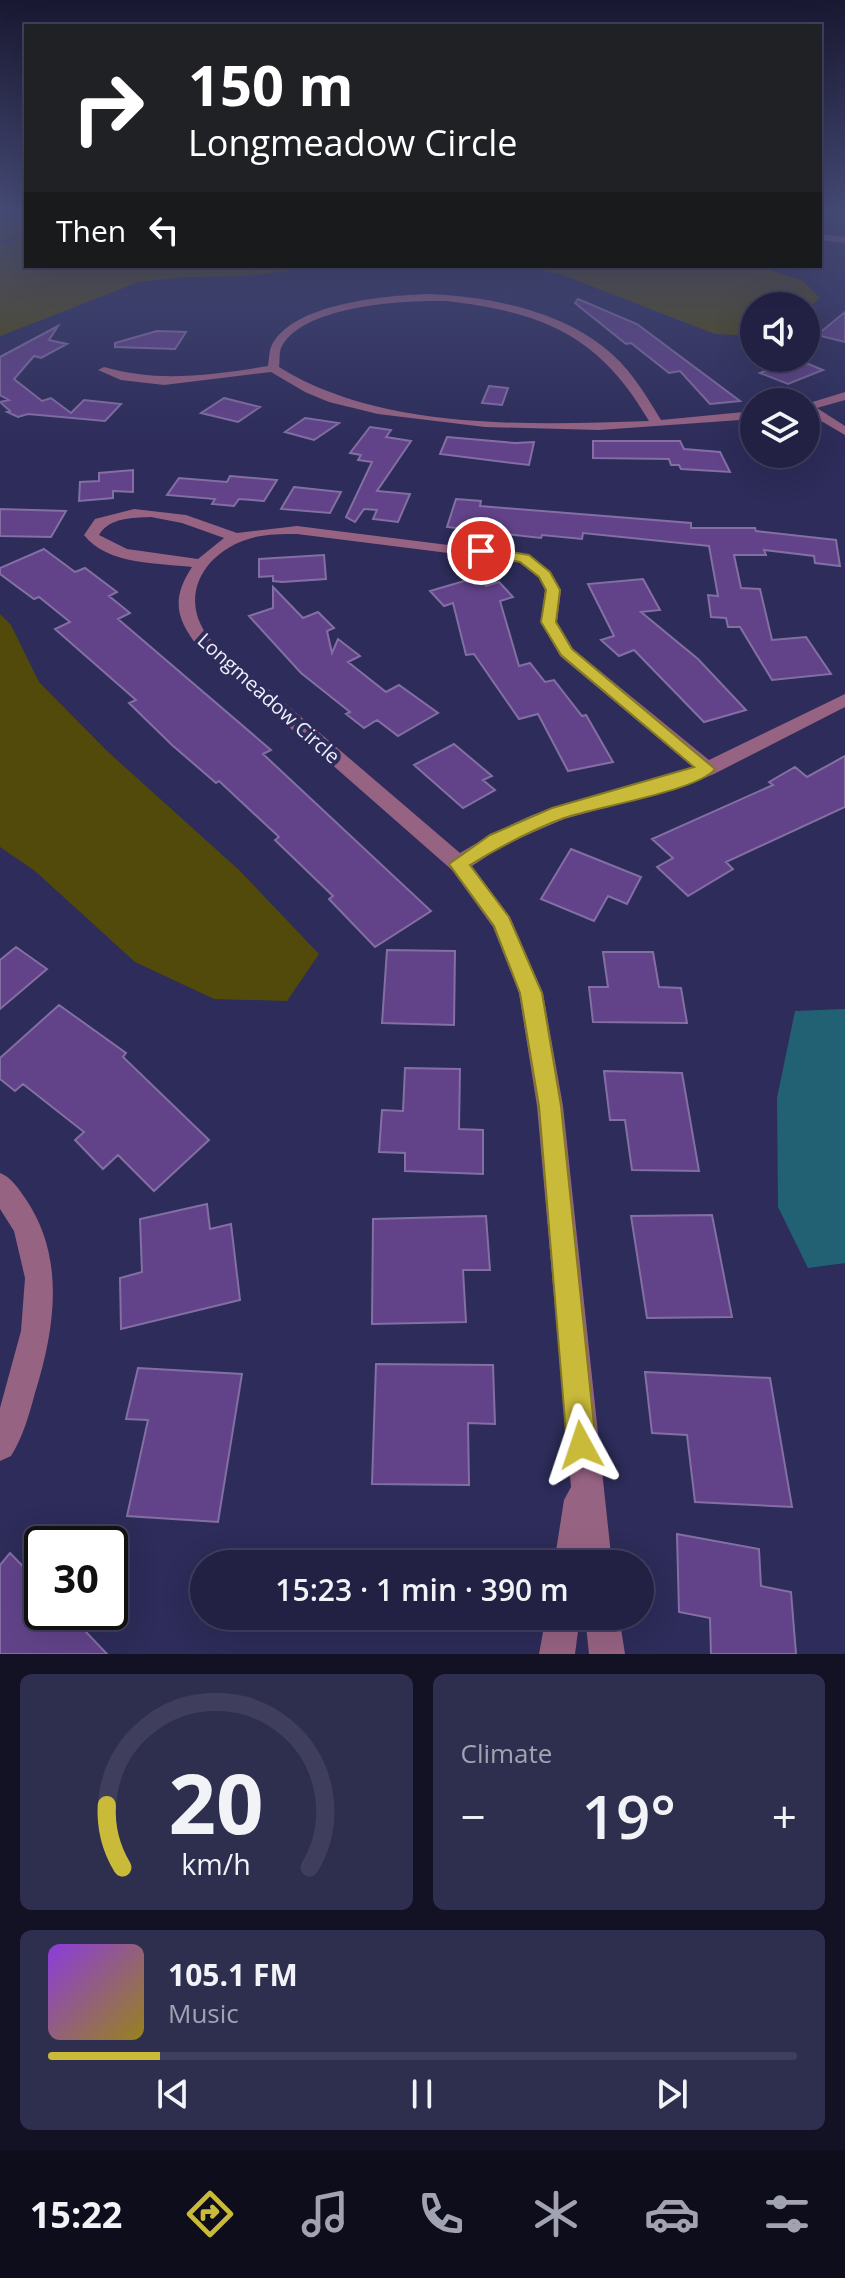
<!DOCTYPE html>
<meta charset="utf-8">
<style>
body{margin:0;font-family:"Open Sans",sans-serif;background:#2e2e4f;color:#f1f3f6;height:100vh;display:flex;flex-direction:column;font-size:30px;white-space:nowrap}
*{box-sizing:border-box;margin:0}
p{font-size:26px;color:#a2a3b2}
.icon{flex:none;width:44px;height:44px;fill:none;stroke:currentColor;stroke-width:2;stroke-linecap:round;stroke-linejoin:round}
.map{position:relative;height:1654px;overflow:hidden}
.drawer{display:flex;flex-direction:column;gap:20px;padding:20px;background:#131225;flex:1}
.drawer>*{flex:none}
.guide{position:absolute;left:24px;top:24px;width:798px;height:244px;border-radius:0px;box-shadow:0 8px 32px #0002,0 0 0 2px #3f3e5d;background:#202124;color:#fff;overflow:hidden}
.controls{position:absolute;left:740px;top:292px;display:grid;gap:16px}
.controls a{display:grid;place-items:center;width:80px;height:80px;border-radius:50%;background:#222144;box-shadow:0 8px 32px #0002,0 0 0 2px #3f3e5d;font-size:40px}
.speed{position:absolute;left:24px;top:1526px;display:flex;gap:16px;font-size:40px;font-weight:700;text-align:center}
.speed>*{display:grid;place-content:center;width:104px;height:104px;border-radius:50%;background:#222144;box-shadow:0 8px 32px #0002,0 0 0 2px #3f3e5d;line-height:1}
.speed .limit{border:4px solid #111;border-radius:12px;background:#fff;color:#111}
.pin{position:absolute;display:grid;place-items:center;width:68px;height:68px;color:#fff;margin:-34px;border:4px solid #fff;border-radius:50%;box-shadow:0 2px 8px #0007}
.me{position:absolute;width:88px;margin:-44px;rotate:355deg;stroke-linejoin:round;filter:drop-shadow(0 0 6px #0008)}
.turn{display:flex;align-items:center;gap:28px;height:168px;padding:0 32px;font-size:36px}
.turn .icon{width:104px;height:104px;stroke-width:2.5}
.turn b{display:block;font-size:56px;line-height:68px}
.then{display:flex;align-items:center;height:76px;padding:0 32px;background:#0003;gap:16px;font-size:30px}
.big{font-size:60px;font-weight:600;line-height:1.1}
.drawer .card{flex:1;display:flex;flex-direction:column;justify-content:center;gap:12px;min-width:0;padding:0 28px;border-radius:12px;background:#2e2e4f}
.drawer .dial{align-items:center;gap:0}
.dial svg{height:208px;overflow:visible;fill:none;stroke:#3f3e5d;stroke-width:7;stroke-linecap:round;text-anchor:middle}
.dial text{fill:#f1f3f6;stroke:none}
.song{display:flex;align-items:center;gap:24px}
.cover{width:96px;height:96px;border-radius:12px;background:linear-gradient(135deg,hsl(270 70% 55%),hsl(50 70% 35%))}
.played{height:8px;border-radius:4px;background:linear-gradient(90deg,#caba3a 15%,#3f3e5d 15%)}
.keys{display:flex;justify-content:space-around;direction:ltr}
.heat{display:flex;justify-content:space-between;align-items:center;font-size:44px;direction:ltr}
.drawer .tiles{flex:1;display:grid;gap:20px;grid-template-columns:1fr 1fr}
.card:last-child{grid-column:span 2}
.trip{position:absolute;left:190px;top:1550px;width:464px;height:80px;border-radius:40px;background:#222144;box-shadow:0 8px 32px #0002,0 0 0 2px #3f3e5d;font-weight:600;line-height:80px;text-align:center}
.menu{display:flex;height:128px;justify-content:space-around;align-items:center;background:#0e0d1b;color:#a2a3b2}
.menu .icon{width:56px;height:56px}
.menu .on{color:#caba3a}
.menu b{font-size:36px;color:#f1f3f6}
.map>svg:first-child{display:block}
.green{fill:#514a0a}
.water{fill:#226174}
.building{fill:#62438a;stroke:#836fa2;stroke-width:2}
.lines{fill:none;stroke-linecap:round;stroke-linejoin:round}
.minor{fill:#976383;fill-rule:evenodd}
.route{fill:#caba3a;stroke:#837926;stroke-width:2}
.labels{text-anchor:middle;dominant-baseline:central;stroke-width:8;stroke-linejoin:round;paint-order:stroke}
.street-label{font-size:20px;fill:#edeefa;stroke:#2d2c5a}
</style>
<div class="map">
<svg width="845" height="1654" viewBox="0 0 845 1654">
<rect width="100%" height="100%" fill="#2d2c5a"/>
<path class="green" d="M 0,210 L 26,210 L 26,238 L 0,240 Z
M 26,239 L 26,266 L 322,266 L 248,276 L 186,277 L 139,282 L 0,336 L 0,242 Z
M 518,266 L 757,266 L 802,280 L 820,298 L 806,309 L 806,306 L 754,306 L 754,336 L 715,334 L 560,274 Z
M 0,614 L 11,625 L 39,682 L 107,751 L 239,870 L 319,954 L 287,1001 L 214,999 L 135,962 L 35,871 L 0,847 Z"/>
<path class="water" d="M 845,1009 L 845,1263 L 808,1268 L 778,1207 L 777,1098 L 795,1011 Z"/>
<path class="building" d="M 578,299 L 637,324 L 740,401 L 710,404 L 680,371 L 669,373 L 631,343 L 626,344 L 575,303 Z
M 845,312 L 845,342 L 817,335 Z
M 58,326 L 49,340 L 67,344 L 41,358 L 34,356 L 14,379 L 42,401 L 51,398 L 71,413 L 84,400 L 121,404 L 105,421 L 28,414 L 18,417 L 7,412 L 10,411 L 0,402 L 9,400 L 0,395 L 0,357 Z
M 157,331 L 186,332 L 175,349 L 115,347 L 115,343 Z
M 796,359 L 823,370 L 788,384 L 760,373 Z
M 489,386 L 508,388 L 502,405 L 482,403 Z
M 224,398 L 260,407 L 238,422 L 201,413 Z
M 305,418 L 339,423 L 314,440 L 285,432 Z
M 370,427 L 391,430 L 386,437 L 411,441 L 377,491 L 410,494 L 398,522 L 373,519 L 377,510 L 364,509 L 355,522 L 346,517 L 372,462 L 358,460 L 361,455 L 350,453 Z
M 447,437 L 515,443 L 534,442 L 529,465 L 440,454 Z
M 593,441 L 680,441 L 684,449 L 720,452 L 730,472 L 681,469 L 679,465 L 671,465 L 669,459 L 593,458 Z
M 133,470 L 133,492 L 113,491 L 113,498 L 79,501 L 80,482 L 99,481 L 99,473 Z
M 230,476 L 277,480 L 264,501 L 239,499 L 234,506 L 212,504 L 215,499 L 167,495 L 179,478 L 227,482 Z
M 294,487 L 341,492 L 330,513 L 281,509 Z
M 456,499 L 481,501 L 480,506 L 691,523 L 691,528 L 755,528 L 756,531 L 836,540 L 840,566 L 815,563 L 814,556 L 764,550 L 766,555 L 734,555 L 741,588 L 760,589 L 772,640 L 806,637 L 831,674 L 772,680 L 740,627 L 728,627 L 726,618 L 711,617 L 708,595 L 718,596 L 709,546 L 583,533 L 582,539 L 542,535 L 541,538 L 447,527 Z
M 0,509 L 66,511 L 51,537 L 0,536 Z
M 44,549 L 75,572 L 85,568 L 117,592 L 109,596 L 130,613 L 118,619 L 271,750 L 263,754 L 431,911 L 375,947 L 329,899 L 333,896 L 275,840 L 279,837 L 219,781 L 216,783 L 172,745 L 129,703 L 136,700 L 55,629 L 70,622 L 39,597 L 34,599 L 0,574 L 0,568 Z
M 324,555 L 326,579 L 282,582 L 273,581 L 273,576 L 259,577 L 259,559 Z
M 478,577 L 486,586 L 499,582 L 513,597 L 500,601 L 519,666 L 530,663 L 545,682 L 554,680 L 582,716 L 586,715 L 613,762 L 568,771 L 538,714 L 519,719 L 474,654 L 466,655 L 453,603 L 444,606 L 430,591 Z
M 643,579 L 660,610 L 641,612 L 698,659 L 746,710 L 704,722 L 634,650 L 619,656 L 601,640 L 614,636 L 588,584 Z
M 273,587 L 303,618 L 318,612 L 334,628 L 327,631 L 332,653 L 338,639 L 360,656 L 348,662 L 386,692 L 399,685 L 438,713 L 398,736 L 377,720 L 364,728 L 346,714 L 350,712 L 301,673 L 249,616 L 273,608 Z
M 454,744 L 492,776 L 483,780 L 495,790 L 463,808 L 414,765 Z
M 845,756 L 845,807 L 726,862 L 733,869 L 688,896 L 657,867 L 673,858 L 652,839 L 773,785 L 769,782 L 795,767 L 807,777 Z
M 571,849 L 641,877 L 627,904 L 608,896 L 594,921 L 541,899 Z
M 16,947 L 47,969 L 0,1009 L 0,960 Z
M 387,950 L 455,951 L 454,1025 L 382,1023 Z
M 603,952 L 653,952 L 659,987 L 681,988 L 687,1023 L 593,1022 L 589,987 L 608,987 Z
M 59,1005 L 126,1053 L 123,1057 L 209,1140 L 154,1191 L 118,1155 L 103,1169 L 75,1140 L 84,1132 L 23,1084 L 15,1091 L 0,1079 L 0,1058 Z
M 405,1068 L 460,1069 L 459,1129 L 483,1130 L 483,1174 L 405,1171 L 405,1153 L 379,1152 L 382,1110 L 403,1111 Z
M 604,1071 L 682,1073 L 699,1171 L 632,1170 L 625,1120 L 610,1120 Z
M 207,1204 L 210,1229 L 231,1224 L 240,1300 L 121,1329 L 120,1278 L 142,1272 L 140,1219 Z
M 712,1215 L 732,1317 L 647,1318 L 631,1216 Z
M 486,1216 L 490,1270 L 463,1270 L 466,1322 L 372,1324 L 373,1219 Z
M 376,1364 L 493,1365 L 495,1424 L 468,1423 L 469,1485 L 372,1484 Z
M 138,1368 L 242,1374 L 218,1522 L 127,1516 L 148,1420 L 126,1419 Z
M 645,1372 L 770,1378 L 792,1507 L 695,1502 L 687,1435 L 652,1433 Z
M 677,1534 L 759,1549 L 761,1586 L 791,1592 L 796,1654 L 711,1654 L 710,1618 L 679,1612 Z
M 10,1553 L 42,1586 L 42,1612 L 67,1612 L 107,1654 L 0,1654 L 0,1565 Z"/>
<g class="lines">
<path class="minor" d="M 820,234 L 845,237 L 845,243 L 820,240 Z
M 426,294 C 489,296 565,311 613,355 C 633,373 647,397 661,420 L 754,411 L 754,419 L 599,430 L 485,427 L 378,414 L 329,402 L 305,392 L 271,372 L 164,385 L 121,380 L 98,370 L 104,367 C 159,383 211,375 268,366 C 269,360 269,352 271,347 C 291,303 385,296 426,294 ZM 446,301 C 543,312 599,335 649,421 C 532,425 381,431 279,367 C 280,361 279,353 281,348 C 301,305 406,300 446,301 Z
M 845,392 L 845,400 L 817,408 L 845,426 L 845,435 L 806,412 L 806,404 Z
M 134,509 L 186,515 L 237,533 L 297,526 L 529,555 L 552,574 L 561,590 L 557,622 L 573,649 L 709,760 L 845,694 L 845,707 L 714,774 L 682,787 L 564,819 L 504,845 L 472,866 L 510,917 L 543,993 L 563,1106 L 612,1564 L 554,1564 L 564,1500 L 571,1487 L 537,1106 L 519,993 L 493,927 L 452,870 L 198,647 C 176,618 171,599 192,567 C 158,563 107,565 84,535 L 95,519 ZM 151,517 L 182,523 L 224,538 L 198,559 L 127,549 L 99,535 C 110,517 132,518 151,517 ZM 297,534 L 520,562 L 540,579 L 545,590 L 541,622 L 560,656 L 693,767 C 648,785 601,793 555,807 C 522,817 490,835 460,853 L 210,639 C 180,602 198,560 240,542 C 258,534 278,534 297,534 Z
M 0,1173 C 12,1178 18,1188 25,1198 C 66,1257 55,1329 35,1393 C 29,1415 23,1437 11,1456 L 0,1461 L 0,1408 L 21,1331 L 25,1278 L 14,1231 L 0,1209 Z
M 546,1616 L 580,1616 L 575,1654 L 539,1654 Z
M 585,1616 L 619,1616 L 625,1654 L 589,1654 Z"/>
</g>
<linearGradient id="sky" x2="0" y2="1"><stop stop-color="#191832"/><stop offset="0.48" stop-color="#464b76"/><stop offset="1" stop-color="#464b76" stop-opacity="0"/></linearGradient>
<rect width="845" height="442" fill="url(#sky)"/>
<path class="route" d="M 481,547 L 529,555 L 550,572 L 560,590 L 556,622 L 572,649 L 715,769 C 698,791 595,807 564,818 C 531,830 500,847 470,865 L 509,917 L 542,993 L 561,1106 L 596,1445 L 591,1456 L 581,1460 L 571,1456 L 567,1445 L 539,1106 L 520,993 L 494,926 L 449,864 L 490,835 L 552,808 L 694,767 L 561,655 L 541,622 L 546,590 L 539,577 L 520,562 L 476,554 L 474,551 Z"/>
<g class="labels">
<g class="street-label">
<text transform="translate(269 698) rotate(42)">Longmeadow Circle</text>
</g>
</g>
</svg>
<div class="controls">
<a><svg class="icon" aria-label="sound" viewBox="0 0 24 24"><path d="M4 9h4l5-4v14l-5-4H4zM17 9q2 3 0 6"/></svg></a>
<a><svg class="icon" aria-label="layers" viewBox="0 0 24 24"><path d="M12 4l9 5-9 5-9-5zM3 14l9 5 9-5"/></svg></a>
</div>
<div class="speed"><div class="limit">30</div></div>
<div class="pin" style="left:481px;top:551px;background:#d93025"><svg class="icon" aria-label="arrive" viewBox="0 0 24 24"><path d="M6 21V4h12l-3 4 3 4H6"/></svg></div>
<svg class="me" style="left:581px;top:1445px" viewBox="-20 -20 40 40"><path d="M0-17L14 15 0 8-14 15z" fill="#caba3a" stroke="#fff" stroke-width="4"/></svg>
<div class="trip">15:23 · 1 min · 390 m</div>
<div class="guide">
<div class="turn"><svg class="icon" aria-label="right" viewBox="0 0 24 24"><path d="M7 20v-9h11M14 6l5 5-5 5"/></svg><div><b>150 m</b>Longmeadow Circle</div></div>
<div class="then">Then<svg class="icon" aria-label="left" viewBox="0 0 24 24"><path d="M17 20v-9H6M10 6l-5 5 5 5"/></svg></div>
</div>
</div>
<section class="drawer">
<div class="tiles">
<div class="card dial"><svg viewBox="0 0 100 80">
<path d="M14 69A42 42 0 1 1 86 69"/>
<path d="M14 69A42 42 0 0 1 8 45" stroke="#caba3a"/>
<text x="50" y="56" font-size="32" font-weight="700">20</text>
<text x="50" y="72" font-size="11">km/h</text>
</svg></div>
<div class="card"><p>Climate</p>
<div class="heat"><a>−</a><b class="big">19°</b><a>+</a></div>
</div>
<div class="card">
<div class="song"><i class="cover"></i><div><b>105.1 FM</b><p>Music</p></div></div>
<div class="played"></div>
<div class="keys"><svg class="icon" aria-label="previous" viewBox="0 0 24 24"><path d="M18 5L8 12l10 7zM5 5v14"/></svg><svg class="icon" aria-label="pause" viewBox="0 0 24 24"><path d="M8 5v14M16 5v14"/></svg><svg class="icon" aria-label="next" viewBox="0 0 24 24"><path d="M6 5l10 7-10 7zM19 5v14"/></svg></div>
</div>
</div>
</section>
<nav class="menu">
<b>15:22</b>
<svg class="icon on" aria-label="directions" viewBox="0 0 24 24"><path d="M12 3l9 9-9 9-9-9zM9 14v-3h6M13 9l2 2-2 2"/></svg>
<svg class="icon" aria-label="music" viewBox="0 0 24 24"><path d="M9 18V5l10-2v13"/><circle cx="6" cy="18" r="3"/><circle cx="16" cy="16" r="3"/></svg>
<svg class="icon" aria-label="phone" viewBox="0 0 24 24"><path d="M5 4h4l2 5-3 2q2 4 5 5l2-3 5 2v4C11 20 4 13 5 4z"/></svg>
<svg class="icon" aria-label="climate" viewBox="0 0 24 24"><path d="M12 3v18M4 7l16 10M4 17L20 7"/></svg>
<svg class="icon" aria-label="car" viewBox="0 0 24 24"><path d="M5 17H2v-5l4-1 3-4h7l3 4 3 1v5h-3M9 17h6M6 11h13"/><circle cx="7" cy="17" r="2"/><circle cx="17" cy="17" r="2"/></svg>
<svg class="icon" aria-label="filters" viewBox="0 0 24 24"><path d="M4 7h16M4 17h16"/><circle cx="9" cy="7" r="2"/><circle cx="15" cy="17" r="2"/></svg>
</nav>
